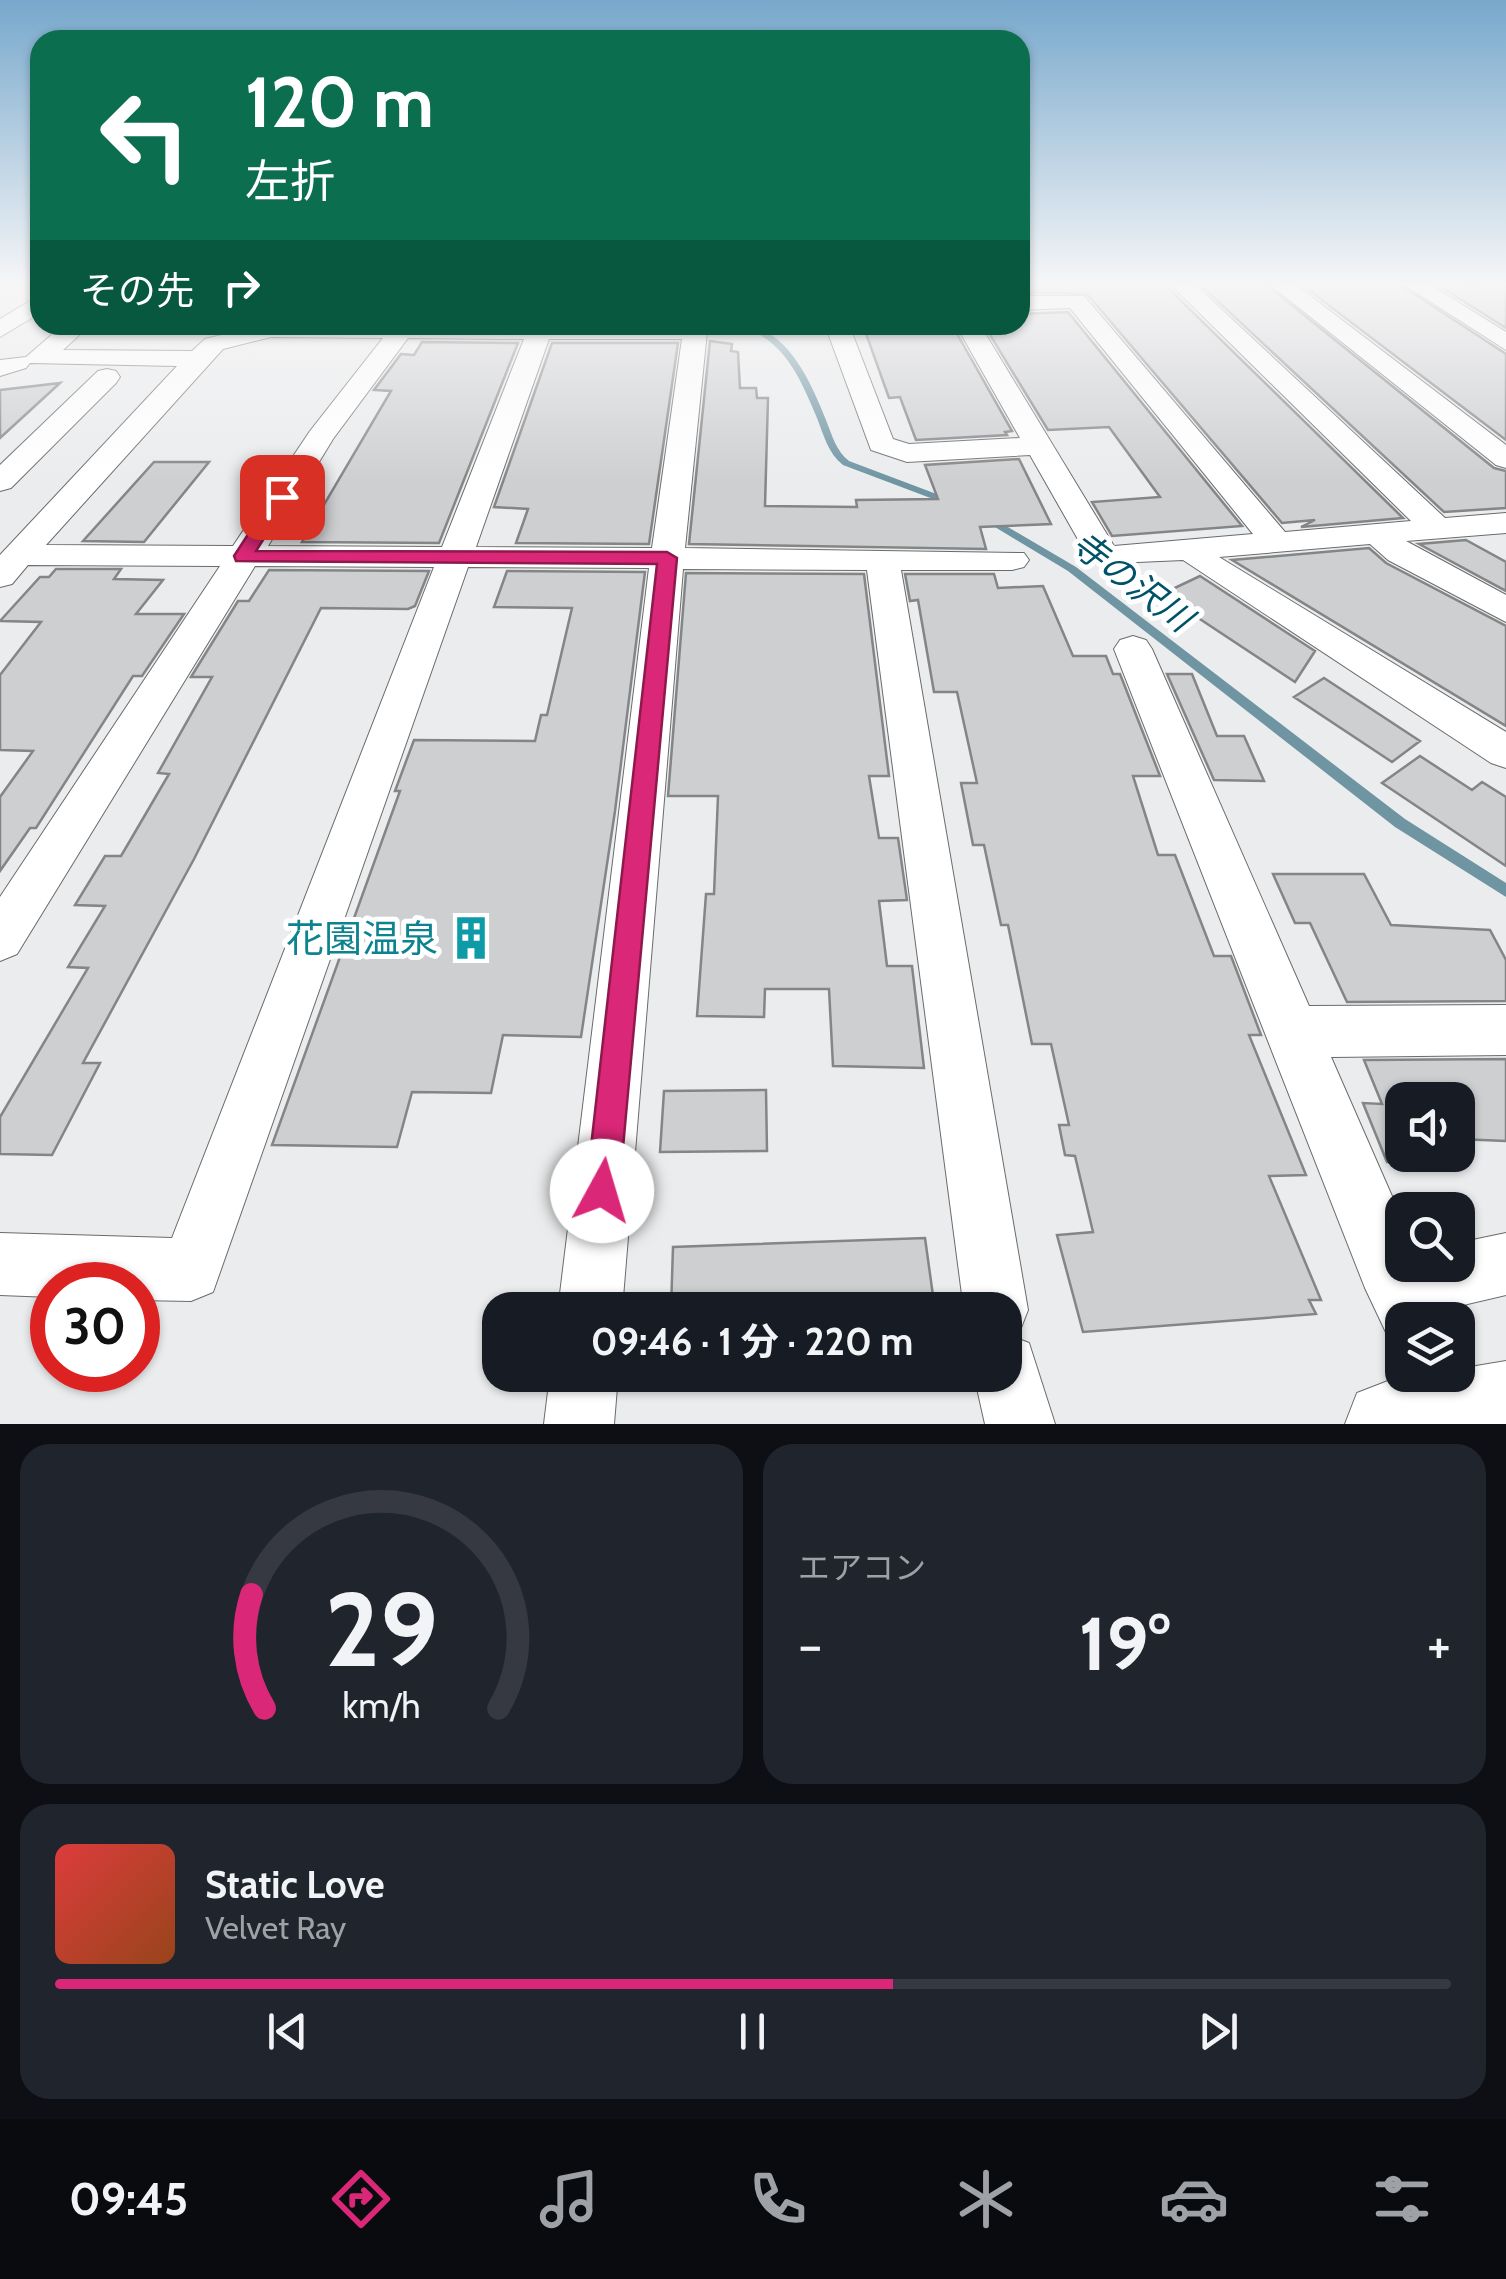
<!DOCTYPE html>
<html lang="ja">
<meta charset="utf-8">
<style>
body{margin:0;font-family:Cabin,"Noto Sans JP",sans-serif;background:#20242c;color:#f1f3f6;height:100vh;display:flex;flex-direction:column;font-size:38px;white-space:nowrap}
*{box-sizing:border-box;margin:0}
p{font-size:32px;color:#9ea1a6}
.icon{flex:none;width:55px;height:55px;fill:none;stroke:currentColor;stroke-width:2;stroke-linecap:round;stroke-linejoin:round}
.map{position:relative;height:1424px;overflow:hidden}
.details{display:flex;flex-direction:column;gap:20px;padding:20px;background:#0d0f14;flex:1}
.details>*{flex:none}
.hud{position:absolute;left:30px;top:30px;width:1000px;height:305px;border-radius:30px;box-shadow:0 2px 8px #0004;background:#0b6e4f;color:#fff;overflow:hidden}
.fabs{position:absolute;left:1385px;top:1082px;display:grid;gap:20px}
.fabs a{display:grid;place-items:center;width:90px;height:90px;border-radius:20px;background:#171b24;box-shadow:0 2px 8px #0004;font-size:50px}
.speed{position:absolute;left:30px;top:1262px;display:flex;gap:20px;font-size:50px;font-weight:700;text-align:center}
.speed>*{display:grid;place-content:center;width:130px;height:130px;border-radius:50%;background:#171b24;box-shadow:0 2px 8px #0004;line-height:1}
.speed .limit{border:15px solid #d22;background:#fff;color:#111}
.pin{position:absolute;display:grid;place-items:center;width:85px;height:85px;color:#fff;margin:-42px;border-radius:20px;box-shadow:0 5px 15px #0006}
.me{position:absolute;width:110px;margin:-55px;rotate:6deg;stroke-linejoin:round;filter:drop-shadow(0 0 8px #0008)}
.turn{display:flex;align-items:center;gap:35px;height:210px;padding:0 50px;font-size:45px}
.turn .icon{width:130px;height:130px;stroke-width:2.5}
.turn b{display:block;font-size:70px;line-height:85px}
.then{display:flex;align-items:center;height:95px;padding:0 50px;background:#0003;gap:20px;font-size:38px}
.big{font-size:75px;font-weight:700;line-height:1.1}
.details .card{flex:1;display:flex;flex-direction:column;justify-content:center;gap:15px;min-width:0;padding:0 35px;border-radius:30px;background:#20242c}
.details .dial{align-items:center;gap:0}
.dial svg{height:260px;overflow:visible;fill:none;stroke:#363941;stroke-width:7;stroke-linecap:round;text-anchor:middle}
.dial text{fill:#f1f3f6;stroke:none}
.song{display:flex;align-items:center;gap:30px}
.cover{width:120px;height:120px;border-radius:15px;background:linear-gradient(135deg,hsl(0 70% 55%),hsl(20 70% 35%))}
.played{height:10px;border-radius:5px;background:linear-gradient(90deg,#db2777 60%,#363941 60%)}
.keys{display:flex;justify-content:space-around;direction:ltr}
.heat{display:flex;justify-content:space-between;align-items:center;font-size:55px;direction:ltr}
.details .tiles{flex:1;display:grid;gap:20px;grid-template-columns:1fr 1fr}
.card:last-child{grid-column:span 2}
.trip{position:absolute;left:482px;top:1292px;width:540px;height:100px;border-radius:30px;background:#171b24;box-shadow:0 2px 8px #0004;font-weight:700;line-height:100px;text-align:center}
.menu{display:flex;height:160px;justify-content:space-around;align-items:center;background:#090b0e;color:#9ea1a6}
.menu .icon{width:70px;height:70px}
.menu .on{color:#db2777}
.menu b{font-size:45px;color:#f1f3f6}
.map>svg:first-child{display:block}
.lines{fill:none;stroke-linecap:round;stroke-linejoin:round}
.stream{fill:#6f95a3;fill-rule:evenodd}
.building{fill:#cecfd1;stroke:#848586;stroke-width:2.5}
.minor-casing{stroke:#6a6b6c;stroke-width:2}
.major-casing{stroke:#6a6b6c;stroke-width:2}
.minor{fill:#fff;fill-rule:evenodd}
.major{fill:#fff;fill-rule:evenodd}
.route{fill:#db2777;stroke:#8e194d;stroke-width:2.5}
.labels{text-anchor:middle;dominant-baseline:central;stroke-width:10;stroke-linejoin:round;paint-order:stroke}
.water-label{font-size:35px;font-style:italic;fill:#005268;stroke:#fff}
.near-culture-label{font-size:38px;fill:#0d838f;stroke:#fff;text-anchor:end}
</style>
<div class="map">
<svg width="1506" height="1424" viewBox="0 0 1506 1424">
<rect width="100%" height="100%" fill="#ebeced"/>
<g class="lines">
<path class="stream" d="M 739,325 C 787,325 811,383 826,420 C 832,435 836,451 849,461 L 955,501 L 955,505 L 949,505 L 843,465 C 828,453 824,436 817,418 C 804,387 790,352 760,335 C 754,331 746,329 739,325 Z
M 989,516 L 1076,567 L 1405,819 L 1506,883 L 1506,897 L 1395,827 L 1068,571 L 985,521 L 985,517 Z"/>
</g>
<path class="building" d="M 1164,282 L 1165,285 L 1403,518 L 1301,527 L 1315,520 L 1282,523 L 1087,294 L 1020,292 L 1020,283 Z
M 1197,282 L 1263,282 L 1494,468 L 1506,471 L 1506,508 L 1444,512 Z
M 1298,282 L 1396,282 L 1506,354 L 1506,440 Z
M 1433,282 L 1474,286 L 1506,282 L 1506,328 Z
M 1068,312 L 1242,526 L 1112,536 L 1092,502 L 1160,497 L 1109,427 L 1048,430 L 984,325 L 1020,325 L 1020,314 Z
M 952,325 L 1012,431 L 1005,432 L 1007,435 L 916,440 L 900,397 L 889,398 L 864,328 Z
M 710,341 L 732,344 L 731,351 L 738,352 L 740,388 L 756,388 L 757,398 L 768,398 L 765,506 L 857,507 L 856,500 L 938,499 L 925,465 L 1019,459 L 1051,524 L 980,527 L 986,549 L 689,544 Z
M 422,342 L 518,343 L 439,543 L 302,542 L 391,391 L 374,390 L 401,354 L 414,355 Z
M 552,343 L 678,343 L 649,544 L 516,543 L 528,509 L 494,507 Z
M 60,383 L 0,438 L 0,390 Z
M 154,462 L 209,462 L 144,542 L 83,541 Z
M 1466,540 L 1506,562 L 1506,591 L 1419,544 Z
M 1369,548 L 1386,563 L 1506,626 L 1506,726 L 1232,560 Z
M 56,569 L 121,569 L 114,579 L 163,580 L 136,614 L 184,614 L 142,676 L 133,676 L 36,828 L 30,828 L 0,871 L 0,797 L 33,751 L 0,750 L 0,675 L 41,622 L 0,621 L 40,577 L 49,577 Z
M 269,570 L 429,571 L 415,606 L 408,609 L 321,608 L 194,859 L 83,1063 L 100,1063 L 52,1155 L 0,1154 L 0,1117 L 88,968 L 68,967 L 105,906 L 75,905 L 105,856 L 121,856 L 131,839 L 169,774 L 158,773 L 212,677 L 191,677 L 238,601 L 249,601 Z
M 507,571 L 645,572 L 615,811 L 581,1037 L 503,1035 L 491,1093 L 412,1092 L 397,1147 L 272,1145 L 400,791 L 395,791 L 414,740 L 535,741 L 541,715 L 547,715 L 572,608 L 494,607 Z
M 686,573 L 864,574 L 889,776 L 869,776 L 879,838 L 898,838 L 907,900 L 879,901 L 887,966 L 912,966 L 924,1068 L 833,1066 L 829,989 L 765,989 L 764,1017 L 697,1016 L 706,894 L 714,894 L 718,796 L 668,796 Z
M 905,574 L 994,574 L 998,588 L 1043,586 L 1073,656 L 1106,656 L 1113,674 L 1120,674 L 1160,776 L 1133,776 L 1158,855 L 1175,855 L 1214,956 L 1231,956 L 1261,1035 L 1249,1035 L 1306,1175 L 1269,1176 L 1321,1300 L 1309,1300 L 1316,1314 L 1083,1332 L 1057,1235 L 1093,1232 L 1075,1156 L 1065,1155 L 1059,1125 L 1069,1125 L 1051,1044 L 1032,1044 L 1008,925 L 1001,925 L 984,845 L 973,845 L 961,783 L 977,783 L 957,692 L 934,692 L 918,600 L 910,601 Z
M 1200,576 L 1315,651 L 1295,682 L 1162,594 Z
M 1167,674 L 1192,674 L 1217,736 L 1244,736 L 1264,781 L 1214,780 Z
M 1324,678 L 1420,741 L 1392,762 L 1294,697 Z
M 1420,756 L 1472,790 L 1482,782 L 1506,797 L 1506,866 L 1382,783 Z
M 1273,874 L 1364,874 L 1391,925 L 1490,930 L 1506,960 L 1506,1001 L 1347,1002 L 1310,923 L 1295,923 Z
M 1506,1059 L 1506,1141 L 1458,1139 L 1458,1100 L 1402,1100 L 1402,1155 L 1450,1155 L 1454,1165 L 1387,1162 L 1363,1103 L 1382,1104 L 1364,1060 Z
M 766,1090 L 767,1151 L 660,1152 L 664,1091 Z
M 925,1238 L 935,1310 L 671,1310 L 673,1247 Z"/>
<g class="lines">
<g class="minor-casing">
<path id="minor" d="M 1168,282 L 1192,282 L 1445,518 L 1506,513 L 1506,533 L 1406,541 L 1506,595 L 1506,622 L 1388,560 L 1370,544 L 1219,557 L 1506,732 L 1506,768 L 1491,763 L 1183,560 L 1092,564 L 1030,455 L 907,462 L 871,450 L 825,325 L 849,325 L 893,439 L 909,444 L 1020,438 L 956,325 L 980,325 L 1114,546 L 1253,534 L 1070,308 L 1020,310 L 1020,296 L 1084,296 L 1285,532 L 1411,521 Z
M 1267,282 L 1292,282 L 1506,445 L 1506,468 L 1496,465 Z
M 1400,282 L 1426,282 L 1506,332 L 1506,350 Z
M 40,295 L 40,313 L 0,337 L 0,319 Z
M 63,325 L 90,325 L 63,350 L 192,351 L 205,339 L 262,325 L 696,325 L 707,332 L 685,548 L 1024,553 L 1029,560 L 1024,567 L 1012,570 L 901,570 L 1028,1310 L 1019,1333 L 1011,1336 L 1029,1343 L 1055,1424 L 985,1424 L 974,1375 L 1005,1375 L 1005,1310 L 964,1310 L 867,570 L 683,569 L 622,1310 L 558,1310 L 649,568 L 468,567 L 213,1292 L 191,1301 L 138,1300 L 138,1285 L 52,1285 L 52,1297 L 0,1295 L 0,1233 L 172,1238 L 434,567 L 255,566 L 17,954 L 0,961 L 0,897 L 220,566 L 28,565 L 12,584 L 0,587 L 0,555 L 177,366 L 30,363 L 26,368 L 0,376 L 0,360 L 26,357 ZM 271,337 L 383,338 L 310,431 L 233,546 L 46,545 L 223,349 ZM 408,338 L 524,339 L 442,547 L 268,546 L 333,439 ZM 549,339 L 682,339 L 652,548 L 476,547 Z
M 107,369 L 116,371 L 120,377 L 116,383 L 11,488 L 0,491 L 0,465 L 98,371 Z
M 1133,636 L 1146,640 L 1152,649 L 1309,1006 L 1506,1005 L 1506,1055 L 1331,1057 L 1402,1219 L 1402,1265 L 1458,1265 L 1458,1243 L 1506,1233 L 1506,1295 L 1442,1310 L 1446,1320 L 1402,1320 L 1402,1348 L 1391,1343 L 1365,1288 L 1114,649 L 1120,640 Z
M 550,1375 L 618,1375 L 614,1424 L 544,1424 Z"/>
</g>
<g class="major-casing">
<path id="major" d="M 1506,1361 L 1506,1424 L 1345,1424 L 1357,1393 L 1388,1381 L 1458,1375 L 1458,1369 Z"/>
</g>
<use href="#minor" class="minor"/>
<use href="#major" class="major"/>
</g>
<linearGradient id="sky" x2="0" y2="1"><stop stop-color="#77a8cc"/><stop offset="0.59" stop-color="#f6f6f7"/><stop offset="1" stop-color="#f6f6f7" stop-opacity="0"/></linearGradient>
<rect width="1506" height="481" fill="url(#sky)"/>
<path class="route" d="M 282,491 L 290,497 L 256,551 L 667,552 L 677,558 L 619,1191 L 614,1203 L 602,1208 L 591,1203 L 586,1191 L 657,564 L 236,561 L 234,556 L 275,493 Z"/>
<defs>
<g id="building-bare" transform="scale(3.45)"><path d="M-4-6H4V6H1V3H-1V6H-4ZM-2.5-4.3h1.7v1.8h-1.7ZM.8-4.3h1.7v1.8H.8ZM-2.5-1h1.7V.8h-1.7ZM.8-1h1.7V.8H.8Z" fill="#0f9aa8" stroke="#fff" stroke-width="2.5" paint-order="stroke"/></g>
</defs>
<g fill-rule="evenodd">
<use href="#building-bare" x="471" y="938"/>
</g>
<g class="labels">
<g class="water-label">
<text transform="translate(1132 581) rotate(37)">寺の沢川</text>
</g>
<g class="near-culture-label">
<text x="438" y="938">花園温泉</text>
</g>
</g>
</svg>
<div class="fabs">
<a><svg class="icon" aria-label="sound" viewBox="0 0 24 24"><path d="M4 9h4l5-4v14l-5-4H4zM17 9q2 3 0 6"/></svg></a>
<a><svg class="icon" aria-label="search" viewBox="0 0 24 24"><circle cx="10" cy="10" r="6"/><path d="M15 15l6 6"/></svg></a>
<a><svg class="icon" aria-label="layers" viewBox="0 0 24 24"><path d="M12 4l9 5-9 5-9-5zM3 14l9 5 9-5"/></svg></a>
</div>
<div class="speed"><div class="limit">30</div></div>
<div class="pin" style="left:282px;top:497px;background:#d93025"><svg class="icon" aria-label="arrive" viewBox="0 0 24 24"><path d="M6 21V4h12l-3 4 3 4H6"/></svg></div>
<svg class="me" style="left:602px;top:1191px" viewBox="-20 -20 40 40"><circle r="19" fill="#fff"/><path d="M0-13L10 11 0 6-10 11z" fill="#db2777"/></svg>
<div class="trip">09:46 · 1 分 · 220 m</div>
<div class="hud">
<div class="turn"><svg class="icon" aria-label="left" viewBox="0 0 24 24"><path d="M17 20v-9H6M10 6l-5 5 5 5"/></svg><div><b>120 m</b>左折</div></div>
<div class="then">その先<svg class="icon" aria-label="right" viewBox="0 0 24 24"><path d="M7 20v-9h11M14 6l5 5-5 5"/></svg></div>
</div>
</div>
<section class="details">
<div class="tiles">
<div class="card dial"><svg viewBox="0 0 100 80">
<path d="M14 69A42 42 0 1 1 86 69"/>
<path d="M14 69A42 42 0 0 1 10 34" stroke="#db2777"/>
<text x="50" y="56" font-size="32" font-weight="700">29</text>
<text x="50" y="72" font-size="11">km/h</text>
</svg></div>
<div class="card"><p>エアコン</p>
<div class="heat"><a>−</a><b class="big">19°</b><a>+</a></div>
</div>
<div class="card">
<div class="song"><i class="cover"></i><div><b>Static Love</b><p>Velvet Ray</p></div></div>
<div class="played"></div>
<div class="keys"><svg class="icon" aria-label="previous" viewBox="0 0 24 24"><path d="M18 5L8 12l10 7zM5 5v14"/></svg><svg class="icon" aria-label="pause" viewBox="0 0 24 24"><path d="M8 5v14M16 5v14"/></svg><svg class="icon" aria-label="next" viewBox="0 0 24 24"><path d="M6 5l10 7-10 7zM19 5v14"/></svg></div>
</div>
</div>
</section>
<nav class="menu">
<b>09:45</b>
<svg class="icon on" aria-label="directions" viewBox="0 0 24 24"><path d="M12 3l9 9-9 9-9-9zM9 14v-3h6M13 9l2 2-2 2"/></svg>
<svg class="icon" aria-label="music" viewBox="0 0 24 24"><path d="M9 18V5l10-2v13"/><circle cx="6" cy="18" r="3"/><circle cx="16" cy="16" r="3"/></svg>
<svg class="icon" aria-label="phone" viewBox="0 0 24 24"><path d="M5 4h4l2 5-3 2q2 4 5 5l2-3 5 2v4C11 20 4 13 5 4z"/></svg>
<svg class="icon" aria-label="climate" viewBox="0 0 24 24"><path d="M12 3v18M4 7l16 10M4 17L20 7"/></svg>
<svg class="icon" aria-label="car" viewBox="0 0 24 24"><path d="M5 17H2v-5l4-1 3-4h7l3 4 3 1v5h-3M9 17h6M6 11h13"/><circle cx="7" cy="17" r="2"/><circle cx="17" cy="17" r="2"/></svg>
<svg class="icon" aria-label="filters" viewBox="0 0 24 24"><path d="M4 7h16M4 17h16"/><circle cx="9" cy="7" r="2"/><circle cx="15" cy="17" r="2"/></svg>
</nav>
